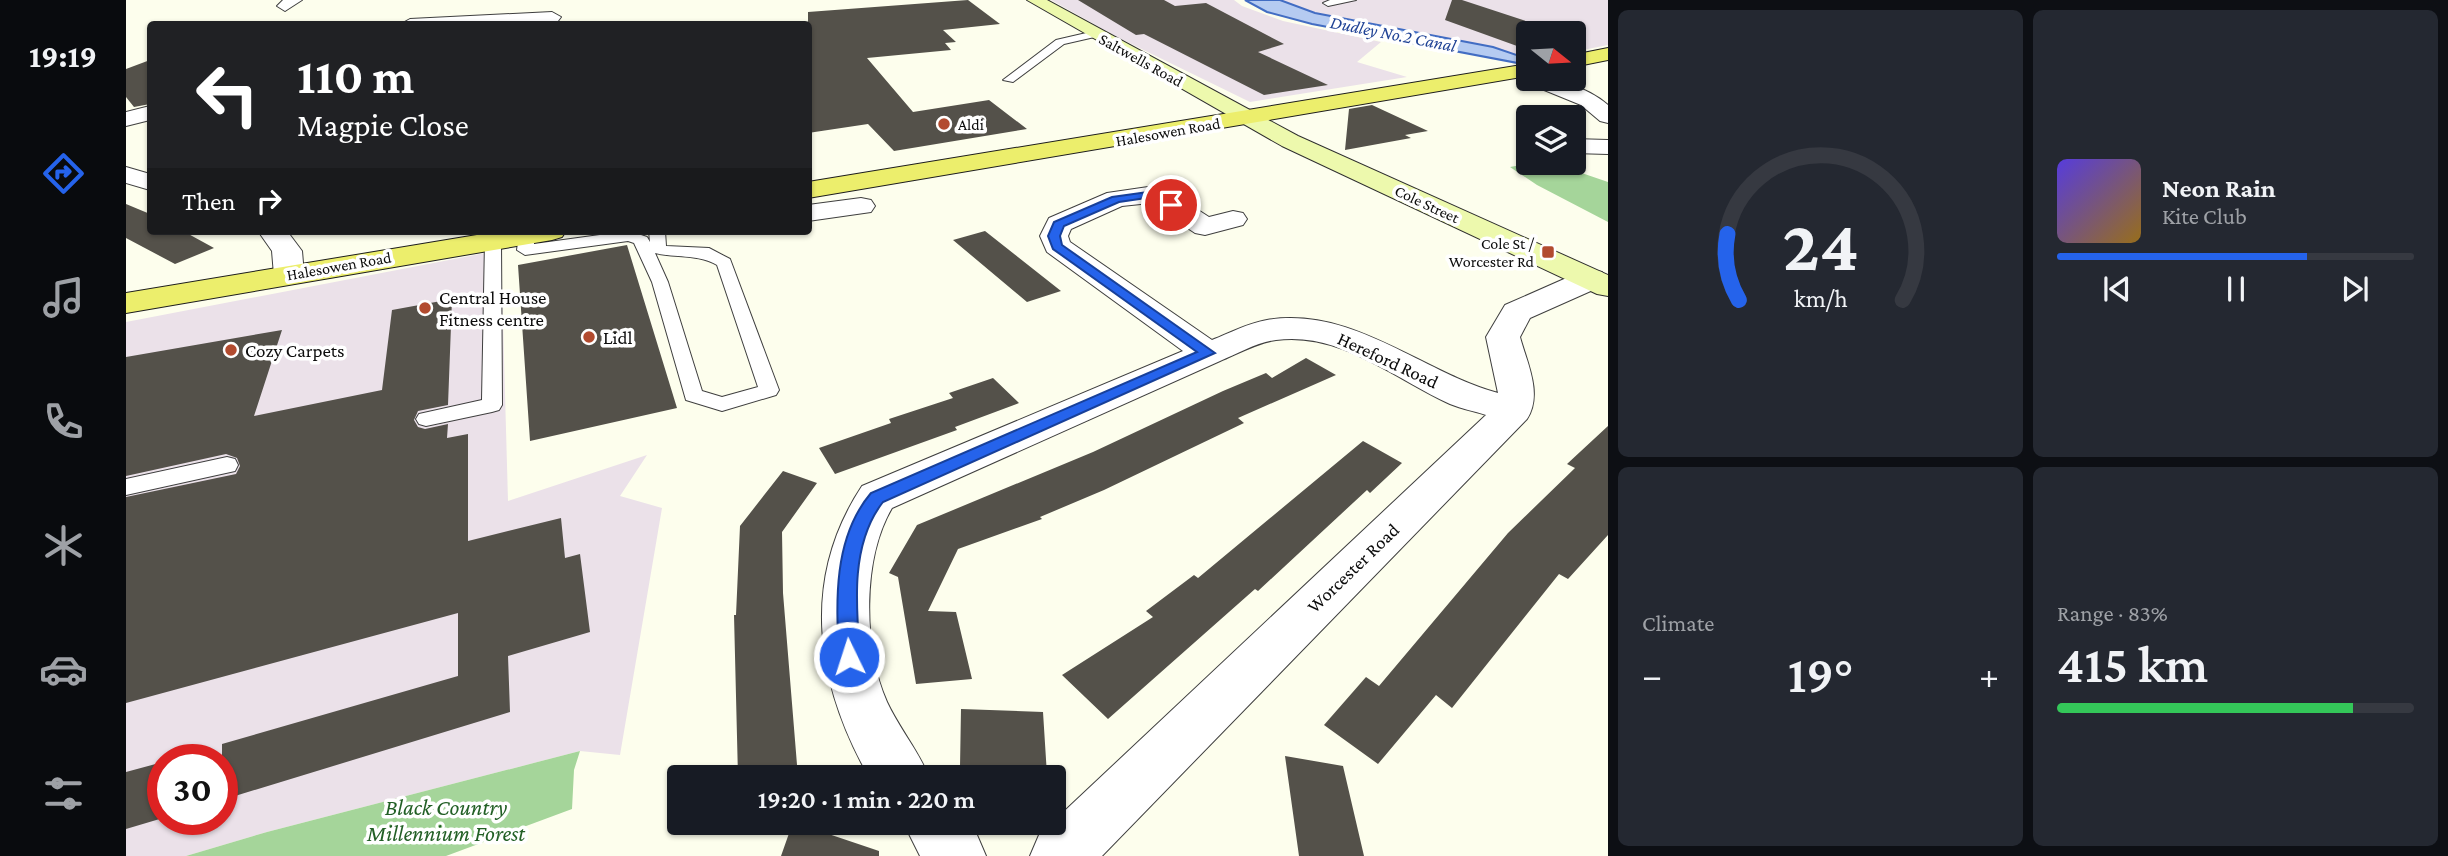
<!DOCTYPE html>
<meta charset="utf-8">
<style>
body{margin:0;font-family:"Crimson Pro",serif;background:#242831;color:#f1f3f6;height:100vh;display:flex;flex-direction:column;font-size:26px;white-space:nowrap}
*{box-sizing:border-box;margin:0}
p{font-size:23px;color:#9ea1a6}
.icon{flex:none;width:38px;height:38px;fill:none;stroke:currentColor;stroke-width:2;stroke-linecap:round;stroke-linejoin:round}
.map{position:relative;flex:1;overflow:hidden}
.details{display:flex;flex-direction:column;gap:10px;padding:10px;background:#0d0f14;width:840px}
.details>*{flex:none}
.top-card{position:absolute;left:21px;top:21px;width:665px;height:214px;border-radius:7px;box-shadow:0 2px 5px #0004;background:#202124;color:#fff;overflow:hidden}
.needle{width:46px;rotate:108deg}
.fabs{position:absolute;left:1390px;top:21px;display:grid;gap:14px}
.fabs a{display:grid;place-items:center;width:70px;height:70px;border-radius:7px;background:#171b24;box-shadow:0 2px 5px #0004;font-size:35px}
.speed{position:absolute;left:21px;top:744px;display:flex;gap:14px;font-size:35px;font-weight:700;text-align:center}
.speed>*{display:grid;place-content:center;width:91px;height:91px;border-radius:50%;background:#171b24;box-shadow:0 2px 5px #0004;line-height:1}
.speed .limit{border:10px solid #d22;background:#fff;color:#111}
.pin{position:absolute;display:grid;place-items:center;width:60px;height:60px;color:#fff;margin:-30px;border:4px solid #fff;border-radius:50%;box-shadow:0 2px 7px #0007}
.me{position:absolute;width:77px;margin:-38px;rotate:356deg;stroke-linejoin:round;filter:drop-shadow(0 0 5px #0008)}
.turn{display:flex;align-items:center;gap:24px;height:147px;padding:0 35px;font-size:32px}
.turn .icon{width:91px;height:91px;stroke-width:2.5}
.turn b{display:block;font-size:49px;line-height:60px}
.then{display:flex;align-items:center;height:66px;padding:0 35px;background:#0003;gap:14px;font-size:26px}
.big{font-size:52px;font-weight:600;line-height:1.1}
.details .card{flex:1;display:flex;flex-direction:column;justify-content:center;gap:10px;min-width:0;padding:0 24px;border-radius:10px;background:#242831}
.details .dial{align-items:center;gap:0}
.dial svg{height:182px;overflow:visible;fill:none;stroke:#363941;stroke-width:7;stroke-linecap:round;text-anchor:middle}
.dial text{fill:#f1f3f6;stroke:none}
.song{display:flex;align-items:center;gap:21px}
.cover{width:84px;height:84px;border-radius:10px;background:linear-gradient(135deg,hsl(250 70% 55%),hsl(40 70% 35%))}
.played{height:7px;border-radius:4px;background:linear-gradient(90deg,#2563eb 70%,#363941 70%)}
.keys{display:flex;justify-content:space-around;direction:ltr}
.heat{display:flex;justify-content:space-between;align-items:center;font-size:38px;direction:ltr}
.charge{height:10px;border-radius:5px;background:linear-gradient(90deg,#34c759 83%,#363941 0)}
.details .tiles{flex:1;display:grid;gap:10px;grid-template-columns:repeat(2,1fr)}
.trip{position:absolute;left:541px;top:765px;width:399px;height:70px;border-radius:7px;background:#171b24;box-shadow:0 2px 5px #0004;font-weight:600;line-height:70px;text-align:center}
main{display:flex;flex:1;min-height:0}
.menu{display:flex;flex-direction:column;width:126px;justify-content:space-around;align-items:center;background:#090b0e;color:#9ea1a6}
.menu .icon{width:49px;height:49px}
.menu .active{color:#2563eb}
.menu b{font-size:32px;color:#f1f3f6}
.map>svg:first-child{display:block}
.industrial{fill:#ebe1e9;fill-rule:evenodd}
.forest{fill:#a5d59a}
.water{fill:#b5cbf1;stroke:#426dc3;stroke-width:2}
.building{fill:#54514a}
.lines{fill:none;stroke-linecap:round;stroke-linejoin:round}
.lane-casing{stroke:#3f3f3f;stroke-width:2}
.street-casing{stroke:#3f3f3f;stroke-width:2}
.secondary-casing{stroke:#2e2e2e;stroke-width:2}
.primary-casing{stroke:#1d1d1d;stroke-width:2}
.lane{fill:#fff;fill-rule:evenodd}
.street{fill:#fff;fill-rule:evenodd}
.secondary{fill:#edf9ad;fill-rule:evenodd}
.primary{fill:#ecee6c;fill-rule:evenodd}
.route{fill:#2563eb;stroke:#184099;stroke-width:2}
.poi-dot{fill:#b24b2f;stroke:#fff;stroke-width:2.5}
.labels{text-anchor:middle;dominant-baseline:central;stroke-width:7;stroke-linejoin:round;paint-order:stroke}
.far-street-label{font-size:16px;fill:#0c0c0c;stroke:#fff}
.far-poi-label{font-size:16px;fill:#0c0c0c;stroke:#fff;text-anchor:start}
.far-water-label{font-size:18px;font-style:italic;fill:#1f4295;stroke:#fff}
.poi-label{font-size:19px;fill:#0c0c0c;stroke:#fff;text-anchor:start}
.street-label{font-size:19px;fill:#0c0c0c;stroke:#fff}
.near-park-label{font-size:23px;font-style:italic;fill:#225f25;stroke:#fff}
</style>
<main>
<nav class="menu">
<b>19:19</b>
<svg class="icon active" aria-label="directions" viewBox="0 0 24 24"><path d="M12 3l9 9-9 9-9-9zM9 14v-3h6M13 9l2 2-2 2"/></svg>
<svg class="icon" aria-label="music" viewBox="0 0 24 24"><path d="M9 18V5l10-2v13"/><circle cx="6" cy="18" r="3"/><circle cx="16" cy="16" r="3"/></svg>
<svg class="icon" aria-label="phone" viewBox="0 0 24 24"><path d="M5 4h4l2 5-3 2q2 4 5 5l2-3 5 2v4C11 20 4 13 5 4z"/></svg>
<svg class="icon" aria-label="climate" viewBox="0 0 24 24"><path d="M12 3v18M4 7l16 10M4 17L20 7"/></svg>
<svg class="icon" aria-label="car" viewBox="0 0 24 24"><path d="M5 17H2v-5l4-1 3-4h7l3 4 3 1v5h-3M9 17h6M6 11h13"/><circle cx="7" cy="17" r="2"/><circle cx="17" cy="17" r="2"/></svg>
<svg class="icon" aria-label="filters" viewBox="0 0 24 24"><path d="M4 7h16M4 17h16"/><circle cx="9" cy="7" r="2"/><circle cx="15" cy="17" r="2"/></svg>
</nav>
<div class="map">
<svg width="1482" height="856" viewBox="0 0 1482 856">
<rect width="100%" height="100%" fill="#fdfeed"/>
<path class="industrial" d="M 925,0 L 1108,0 L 1116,6 L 1157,21 L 1255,42 L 1231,62 L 1281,77 L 1124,102 L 991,37 Z
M 1154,0 L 1482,0 L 1482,45 L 1447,52 L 1447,33 L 1402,33 L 1402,59 L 1367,47 L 1189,13 Z
M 375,250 L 382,501 L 521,455 L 494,496 L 536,508 L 494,755 L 454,751 L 141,832 L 60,856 L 0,856 L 0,322 ZM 37,760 L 96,760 L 96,819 L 37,819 Z"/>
<path class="forest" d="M 1395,165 L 1441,168 L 1482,182 L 1482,222 L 1411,185 L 1384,167 Z
M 454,751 L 448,770 L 446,809 L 320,856 L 60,856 L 141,832 Z"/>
<path class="water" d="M 1119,0 L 1154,0 L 1189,13 L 1367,47 L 1402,59 L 1402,65 L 1186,24 L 1141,12 Z"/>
<path class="building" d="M 842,0 L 874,24 L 817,30 L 830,42 L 819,43 L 825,50 L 741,58 L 787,112 L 863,100 L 901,129 L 768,151 L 742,124 L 682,133 L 682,12 Z
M 952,0 L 1038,0 L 1049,6 L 1080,3 L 1158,44 L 1132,52 L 1202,85 L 1138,95 L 1018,34 L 1010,35 Z
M 1326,0 L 1336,0 L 1436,33 L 1402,33 L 1402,50 L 1319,20 Z
M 24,60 L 24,104 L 8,107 L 0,97 L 0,69 Z
M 1246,105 L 1302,131 L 1279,135 L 1285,138 L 1219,150 L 1223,109 Z
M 0,204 L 24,214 L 24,231 L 57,231 L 88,248 L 49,264 L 0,238 Z
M 859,231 L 935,291 L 901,302 L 827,240 Z
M 501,245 L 551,408 L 404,441 L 392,265 Z
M 326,299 L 322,405 L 292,411 L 288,420 L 292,427 L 299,429 L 322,424 L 321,438 L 342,434 L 342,541 L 435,518 L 439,558 L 454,554 L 464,632 L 382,656 L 384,712 L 96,800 L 96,744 L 332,676 L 332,613 L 0,703 L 0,497 L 110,474 L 114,466 L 111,458 L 100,454 L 0,476 L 0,357 L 156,330 L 128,416 L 256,390 L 266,310 Z
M 1180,358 L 1210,375 L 1112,418 L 1118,423 L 978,490 L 914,517 L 916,519 L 832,549 L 802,611 L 830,612 L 846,679 L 790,684 L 772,577 L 763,573 L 791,525 L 967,452 L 1097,391 L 1140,373 L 1146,378 Z
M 867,378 L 893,403 L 829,427 L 831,430 L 709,474 L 693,448 L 765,423 L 763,419 L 827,398 L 823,393 Z
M 1482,426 L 1482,535 L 1442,579 L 1433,574 L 1326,708 L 1310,695 L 1252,764 L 1198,725 L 1240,677 L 1253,686 L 1382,533 L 1449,468 L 1441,464 Z
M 1237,441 L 1276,463 L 1244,493 L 1241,490 L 1132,591 L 1129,589 L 982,719 L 936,675 L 1027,617 L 1020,611 L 1068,575 L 1072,578 Z
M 657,471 L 691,483 L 656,532 L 657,593 L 672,777 L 612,777 L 608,615 L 610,615 L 614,526 Z
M 835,709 L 917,712 L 921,775 L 834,767 Z
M 1159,756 L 1217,766 L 1238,856 L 1173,856 Z
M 37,762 L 37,818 L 0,829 L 0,772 Z
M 667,822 L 753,851 L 753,856 L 655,856 Z"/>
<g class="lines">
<g class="lane-casing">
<path id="lane" d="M 1204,0 L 1230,0 L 1202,6 L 1197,3 Z
M 969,31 L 973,32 L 973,36 L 938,44 L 887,82 L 877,80 L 930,40 Z
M 503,231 L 521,237 L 524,242 L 523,231 L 539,231 L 540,246 L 583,248 L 604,259 L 653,390 L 650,395 L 596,411 L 560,400 L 526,282 L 508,243 L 502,241 L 399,255 L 391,250 L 393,235 L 398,231 L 407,232 L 408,244 ZM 529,253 C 549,258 573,254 591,265 L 632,387 L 596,397 L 576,391 L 542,282 Z
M 367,236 L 375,241 L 376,405 L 373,410 L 366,412 L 300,426 L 293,424 L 290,419 L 293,414 L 356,400 L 359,241 Z
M 101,457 L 109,459 L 112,465 L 109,471 L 0,495 L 0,479 Z"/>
</g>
<g class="street-casing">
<path id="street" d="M 157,0 L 176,0 L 159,11 L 151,6 Z
M 426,12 L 435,17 L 432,21 L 381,24 L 275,24 L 284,19 Z
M 1402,74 L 1402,79 C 1430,79 1460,86 1482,105 L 1482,123 L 1474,121 L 1455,105 L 1401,83 L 1398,79 Z
M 24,106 L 24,120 L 0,126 L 0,112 Z
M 1447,139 L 1482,140 L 1482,154 L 1447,153 Z
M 0,167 L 24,174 L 24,190 L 0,183 Z
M 1029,186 L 1038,188 L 1083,217 L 1107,211 L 1117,213 L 1121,219 L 1117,225 L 1079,235 L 1069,233 L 1024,203 L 996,206 L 945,229 L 942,236 L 944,242 L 1086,340 C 1104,333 1122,323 1141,320 C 1227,306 1295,372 1372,393 L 1360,337 L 1379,305 L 1454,272 L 1465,270 L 1476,272 L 1480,279 L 1476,286 L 1404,318 L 1394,337 C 1401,363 1417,394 1401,419 L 976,856 L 904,856 L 913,835 L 1360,415 C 1348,411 1336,409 1324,404 C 1269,379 1214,331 1150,340 C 1132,342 1111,354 1094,361 L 766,508 C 736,559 737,648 761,702 C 773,728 792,750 803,777 L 743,777 C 690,683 674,580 736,486 L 1057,351 L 921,252 L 914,236 L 923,218 L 981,193 Z
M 735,198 L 745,200 L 749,206 L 745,212 L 682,221 L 682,205 Z
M 132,231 L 161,231 L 176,251 L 178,275 L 174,282 L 163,284 L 152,282 L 148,275 L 146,251 Z
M 777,822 L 842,822 L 851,835 L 860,856 L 794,856 Z"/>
</g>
<g class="secondary-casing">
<path id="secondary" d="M 901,0 L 921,0 L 1172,136 L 1482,275 L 1482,296 L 1471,294 L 1156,146 Z"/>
</g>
<g class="primary-casing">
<path id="primary" d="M 1482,48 L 1482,60 L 1447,67 L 1447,55 Z
M 1402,64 L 1402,76 L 682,198 L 682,182 Z
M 375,231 L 440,231 L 436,237 L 426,240 L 0,313 L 0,293 Z"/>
</g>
<use href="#lane" class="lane"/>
<use href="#street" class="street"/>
<use href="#secondary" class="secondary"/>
<use href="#primary" class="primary"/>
</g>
<path class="route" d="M 1029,191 L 1049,202 L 1049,207 L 1041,207 L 1027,197 L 993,202 L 938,226 L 934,236 L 936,245 L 1089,353 L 757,502 C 724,544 730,606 734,657 L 731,664 L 723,666 L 716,664 L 713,657 C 710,601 707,538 745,493 L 1071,352 L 927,249 L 922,236 L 928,222 L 986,197 Z"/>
<g class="poi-dot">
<circle cx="818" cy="124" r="7"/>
<rect x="1415" y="245" width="14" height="14" rx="3.5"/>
<circle cx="299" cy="308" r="7"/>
<circle cx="463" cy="337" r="7"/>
<circle cx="105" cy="350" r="7"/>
</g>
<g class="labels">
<g class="far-street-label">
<text transform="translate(1015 60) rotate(29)">Saltwells Road</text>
<text transform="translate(1042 132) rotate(-10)">Halesowen Road</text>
<text transform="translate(1301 204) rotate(25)">Cole Street</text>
<text transform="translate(213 266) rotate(-10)">Halesowen Road</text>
</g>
<g class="far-poi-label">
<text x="832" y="124">Aldi</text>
<text x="1408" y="243" text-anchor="end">Cole St /<tspan x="1408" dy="18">Worcester Rd</tspan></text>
</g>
<g class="far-water-label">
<text transform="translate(1267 34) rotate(11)">Dudley No.2 Canal</text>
</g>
<g class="poi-label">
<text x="313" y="297">Central House<tspan x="313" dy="22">Fitness centre</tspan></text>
<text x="477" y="337">Lidl</text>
<text x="119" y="350">Cozy Carpets</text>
</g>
<g class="street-label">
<text transform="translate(1262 360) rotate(25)">Hereford Road</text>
<text transform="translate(1227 568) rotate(-44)">Worcester Road</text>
</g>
<g class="near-park-label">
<text x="320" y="807">Black Country<tspan x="320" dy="26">Millennium Forest</tspan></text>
</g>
</g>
</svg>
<div class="fabs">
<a><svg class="needle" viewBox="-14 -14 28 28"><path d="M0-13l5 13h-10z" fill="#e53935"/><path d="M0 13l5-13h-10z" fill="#9ea1a6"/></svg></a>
<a><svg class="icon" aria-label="layers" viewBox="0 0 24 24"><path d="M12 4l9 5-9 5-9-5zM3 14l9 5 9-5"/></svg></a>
</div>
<div class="speed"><div class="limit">30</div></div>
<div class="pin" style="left:1045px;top:205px;background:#d93025"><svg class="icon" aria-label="arrive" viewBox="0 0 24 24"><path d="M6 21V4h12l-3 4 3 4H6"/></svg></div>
<svg class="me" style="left:723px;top:657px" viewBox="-20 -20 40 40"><circle r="17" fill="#2563eb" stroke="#fff" stroke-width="3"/><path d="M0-11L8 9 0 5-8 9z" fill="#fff"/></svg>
<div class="trip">19:20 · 1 min · 220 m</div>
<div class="top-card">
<div class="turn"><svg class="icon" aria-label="left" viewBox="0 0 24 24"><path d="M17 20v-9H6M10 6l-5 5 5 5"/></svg><div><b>110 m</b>Magpie Close</div></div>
<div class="then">Then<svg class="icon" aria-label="right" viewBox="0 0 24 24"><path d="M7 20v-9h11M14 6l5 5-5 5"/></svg></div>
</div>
</div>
<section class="details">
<div class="tiles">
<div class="card dial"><svg viewBox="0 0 100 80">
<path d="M14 69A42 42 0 1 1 86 69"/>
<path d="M14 69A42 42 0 0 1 9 40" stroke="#2563eb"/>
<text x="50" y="56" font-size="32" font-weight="700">24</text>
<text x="50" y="72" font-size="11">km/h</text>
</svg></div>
<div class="card">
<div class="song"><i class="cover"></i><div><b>Neon Rain</b><p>Kite Club</p></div></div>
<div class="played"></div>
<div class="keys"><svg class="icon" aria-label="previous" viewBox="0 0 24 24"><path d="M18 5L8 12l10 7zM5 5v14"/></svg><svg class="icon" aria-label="pause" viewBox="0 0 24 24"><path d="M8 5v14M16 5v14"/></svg><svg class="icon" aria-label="next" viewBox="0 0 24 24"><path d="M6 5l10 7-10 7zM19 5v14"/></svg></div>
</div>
<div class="card"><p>Climate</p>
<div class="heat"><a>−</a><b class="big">19°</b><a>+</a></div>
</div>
<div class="card"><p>Range · 83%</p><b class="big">415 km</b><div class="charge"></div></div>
</div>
</section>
</main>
